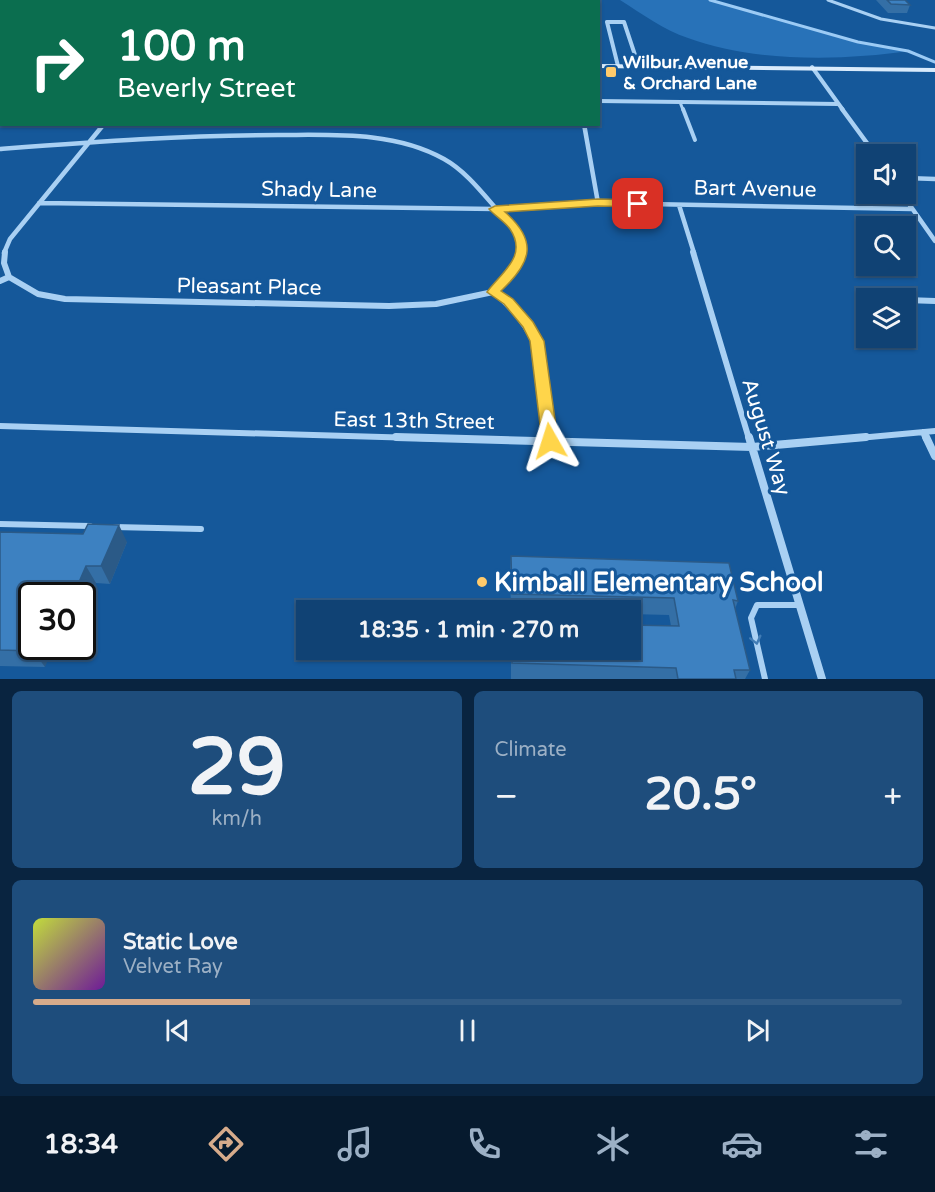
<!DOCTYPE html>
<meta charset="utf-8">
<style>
body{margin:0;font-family:"Varela Round",sans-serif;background:#1e4d7c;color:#f1f3f6;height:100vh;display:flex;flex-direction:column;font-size:22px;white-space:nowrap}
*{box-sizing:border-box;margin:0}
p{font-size:20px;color:#9cb0c5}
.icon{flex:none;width:33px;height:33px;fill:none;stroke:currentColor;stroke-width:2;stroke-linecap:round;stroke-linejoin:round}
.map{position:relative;height:679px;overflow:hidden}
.side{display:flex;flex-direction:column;gap:12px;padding:12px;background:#092440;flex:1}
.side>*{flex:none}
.top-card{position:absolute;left:0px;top:0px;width:600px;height:126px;box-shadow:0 2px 4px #0004,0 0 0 2px #305b86;background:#0b6e4f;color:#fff;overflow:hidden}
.controls{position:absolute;left:856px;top:144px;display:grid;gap:12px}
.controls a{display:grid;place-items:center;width:60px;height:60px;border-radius:0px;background:#104274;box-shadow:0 2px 4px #0004,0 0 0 2px #305b86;font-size:30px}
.speed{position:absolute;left:18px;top:582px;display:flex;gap:12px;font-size:30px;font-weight:700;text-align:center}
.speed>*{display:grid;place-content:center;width:78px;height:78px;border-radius:50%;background:#104274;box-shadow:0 2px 4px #0004,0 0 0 2px #305b86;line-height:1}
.speed .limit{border:3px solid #111;border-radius:9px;background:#fff;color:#111}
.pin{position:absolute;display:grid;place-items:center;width:51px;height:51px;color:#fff;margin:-26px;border-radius:12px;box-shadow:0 3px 9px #0006}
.me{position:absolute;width:66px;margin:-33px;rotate:354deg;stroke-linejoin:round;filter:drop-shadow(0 0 4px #0008)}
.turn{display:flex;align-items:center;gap:21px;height:126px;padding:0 18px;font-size:27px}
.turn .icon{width:78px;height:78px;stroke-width:2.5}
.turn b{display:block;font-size:42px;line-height:51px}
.big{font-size:45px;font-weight:700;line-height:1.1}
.side .tile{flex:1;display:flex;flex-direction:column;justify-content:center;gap:9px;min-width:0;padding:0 21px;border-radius:9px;background:#1e4d7c}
.side .dial{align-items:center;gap:0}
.dial b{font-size:78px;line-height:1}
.song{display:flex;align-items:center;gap:18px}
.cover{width:72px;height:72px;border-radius:9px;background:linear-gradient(135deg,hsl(70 70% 55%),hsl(280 70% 35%))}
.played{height:6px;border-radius:3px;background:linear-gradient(90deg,#d6ab8b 25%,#305b86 25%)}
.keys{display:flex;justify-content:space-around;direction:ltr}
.heat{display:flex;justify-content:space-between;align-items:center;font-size:33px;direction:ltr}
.side .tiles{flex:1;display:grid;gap:12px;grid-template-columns:1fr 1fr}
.tile:last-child{grid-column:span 2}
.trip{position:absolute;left:296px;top:600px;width:345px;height:60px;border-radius:0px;background:#104274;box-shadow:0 2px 4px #0004,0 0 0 2px #305b86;font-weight:700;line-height:60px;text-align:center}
.tabs{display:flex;height:96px;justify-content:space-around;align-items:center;background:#061a2e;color:#9cb0c5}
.tabs .icon{width:42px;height:42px}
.tabs .active{color:#d6ab8b}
.tabs b{font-size:27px;color:#f1f3f6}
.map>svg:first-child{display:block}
.green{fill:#2872b8}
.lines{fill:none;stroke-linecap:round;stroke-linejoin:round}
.stream{stroke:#9ccbf5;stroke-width:3}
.lane-far2{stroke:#a9d0f3;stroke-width:3}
.lane-far1{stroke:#a9d0f3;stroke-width:4}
.lane{stroke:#a9d0f3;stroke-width:6}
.street-far3{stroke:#a9d0f3;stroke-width:4}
.street-far2{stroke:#a9d0f3;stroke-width:4.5}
.street-far1{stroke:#a9d0f3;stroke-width:6}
.street{stroke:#a9d0f3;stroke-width:8}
.secondary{fill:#d9ebfc;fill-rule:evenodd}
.wall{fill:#346fa6}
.shaded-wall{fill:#2b5a87}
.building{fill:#3d81c1;stroke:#2b5a87;stroke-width:1.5}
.oneway{stroke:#417cb5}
.route{fill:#ffd54a;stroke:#a68a30;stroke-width:1.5}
.poi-dot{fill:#ffca6b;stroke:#15589a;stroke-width:2}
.labels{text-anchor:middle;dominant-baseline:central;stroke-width:6;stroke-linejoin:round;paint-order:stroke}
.far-poi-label{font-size:18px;font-weight:bold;fill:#fff;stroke:#15589a;text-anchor:start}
.street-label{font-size:21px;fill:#fff;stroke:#15589a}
.near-poi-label{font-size:26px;font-weight:bold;fill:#fff;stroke:#15589a;text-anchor:start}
</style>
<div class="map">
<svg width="935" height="679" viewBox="0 0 935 679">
<rect width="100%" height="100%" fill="#15589a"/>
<path class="green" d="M 620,0 L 710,0 L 858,42 L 908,51 C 841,61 752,62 688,38 C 664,30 642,14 620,0 Z"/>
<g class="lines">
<path class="stream" d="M 710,0 L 858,42 L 908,51 L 935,62
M 389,2 L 391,0"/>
<path class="lane-far2" d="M 828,0 L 881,19 L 935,28
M 680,102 L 683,110"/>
<path class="lane-far1" d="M 683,109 L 695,140"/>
<path class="lane" d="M 0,524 L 90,526
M 114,527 L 201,529
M 765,679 L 751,618 L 757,605 L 799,605"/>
<path class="street-far3" d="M 618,66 L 607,22 L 624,22 L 639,67
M 812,67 L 843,110
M 598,101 L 838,104"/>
<path class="street-far2" d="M 842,109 L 875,154
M 584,124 L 598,203
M 0,149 C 93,142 185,135 278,135 C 333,135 394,131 444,159 C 471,174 490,204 512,226 L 519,236 L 521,253
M 906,178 L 935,179
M 902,194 L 935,241
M 39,203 L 495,209 L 598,203 L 912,209
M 679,205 L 694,253
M 4,253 L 10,239 L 104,124"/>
<path class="street-far1" d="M 521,252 L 512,272 L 493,292 C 547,334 544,376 550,439
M 693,252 L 749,439
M 9,277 L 38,294 L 65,299 L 389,306 L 436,304 L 493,292
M 0,281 L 9,277 L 4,263 L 5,252
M 863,300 L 867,300
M 906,300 L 935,301
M 0,426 L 450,439
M 923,432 L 926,439
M 848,439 L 935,431"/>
<path class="street" d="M 396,437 L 752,447 L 866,437
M 550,437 L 550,441
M 749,437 L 822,679
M 926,437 L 935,456"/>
<path class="secondary" d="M 81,0 L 80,2 L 73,2 L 74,0 Z
M 598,64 L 935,68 L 935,72 L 598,68 Z
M 0,82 L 2,82 L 0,88 Z"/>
</g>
<path class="wall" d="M 876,0 L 905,0 L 910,5 L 907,13 L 888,13 Z
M 0,532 L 127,542 L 110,584 L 96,583 L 82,614 L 82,596 L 32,596 L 45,667 L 0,666 Z
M 511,556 L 738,601 L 735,609 L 750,670 L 745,679 L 511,679 L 511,650 L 630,650 L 671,626 L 669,615 L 630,614 L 630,610 L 511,610 L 510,574 Z"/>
<path class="shaded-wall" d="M 119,525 L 127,542 L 110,584 L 101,566 Z
M 86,566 L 96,583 L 82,614 L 82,596 L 73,596 Z
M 35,646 L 54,646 L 45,667 L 33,651 Z"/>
<path class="building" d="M 887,0 L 905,0 L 910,5 L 891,4 Z
M 88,524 L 119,525 L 101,566 L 86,566 L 73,596 L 32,596 L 32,646 L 35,646 L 33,651 L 0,650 L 0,532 L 83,534 Z
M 511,556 L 729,563 L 738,601 L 733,600 L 750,670 L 734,670 L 736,679 L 678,679 L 676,668 L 512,663 L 512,650 L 630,650 L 630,625 L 679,626 L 674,598 L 512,594 Z"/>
<defs><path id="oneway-chevron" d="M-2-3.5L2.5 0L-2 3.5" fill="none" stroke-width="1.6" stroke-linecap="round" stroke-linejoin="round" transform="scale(1.5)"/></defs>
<use class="oneway" href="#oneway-chevron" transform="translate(756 640) rotate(76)"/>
<path class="route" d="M 598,199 L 638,200 L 644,204 L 638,207 L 598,206 L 505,212 C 538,241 532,262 501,291 L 513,299 L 533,322 L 544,341 L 558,441 L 550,447 L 542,441 L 530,341 L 523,327 L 504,304 L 487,292 C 502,272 528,256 510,229 C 504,221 495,216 489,209 L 495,206 Z"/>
<g class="poi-dot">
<rect x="605" y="66" width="12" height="12" rx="3"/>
<circle cx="482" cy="582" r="6"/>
</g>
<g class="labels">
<g class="far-poi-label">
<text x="623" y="62">Wilbur Avenue<tspan x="623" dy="21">&amp; Orchard Lane</tspan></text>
</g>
<g class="street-label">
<text transform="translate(755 189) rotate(1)">Bart Avenue</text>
<text transform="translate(319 190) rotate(1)">Shady Lane</text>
<text transform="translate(249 287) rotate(1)">Pleasant Place</text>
<text transform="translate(414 421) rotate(1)">East 13th Street</text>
<text transform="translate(766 437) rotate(73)">August Way</text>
</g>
<g class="near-poi-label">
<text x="494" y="582">Kimball Elementary School</text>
</g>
</g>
</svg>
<div class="controls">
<a><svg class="icon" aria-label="sound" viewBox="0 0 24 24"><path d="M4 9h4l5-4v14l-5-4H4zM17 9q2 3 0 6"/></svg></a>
<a><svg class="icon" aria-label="search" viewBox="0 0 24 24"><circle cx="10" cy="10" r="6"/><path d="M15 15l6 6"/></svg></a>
<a><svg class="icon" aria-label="layers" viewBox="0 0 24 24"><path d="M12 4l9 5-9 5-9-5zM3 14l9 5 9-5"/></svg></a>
</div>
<div class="speed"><div class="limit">30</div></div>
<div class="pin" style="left:638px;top:204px;background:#d93025"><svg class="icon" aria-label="arrive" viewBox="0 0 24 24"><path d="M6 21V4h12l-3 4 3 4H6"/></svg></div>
<svg class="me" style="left:550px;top:441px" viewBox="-20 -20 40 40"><path d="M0-17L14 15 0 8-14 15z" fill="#ffd54a" stroke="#fff" stroke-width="4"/></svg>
<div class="trip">18:35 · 1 min · 270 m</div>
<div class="top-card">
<div class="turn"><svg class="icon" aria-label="right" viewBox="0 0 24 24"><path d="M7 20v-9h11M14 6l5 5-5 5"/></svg><div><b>100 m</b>Beverly Street</div></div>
</div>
</div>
<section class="side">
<div class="tiles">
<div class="tile dial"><b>29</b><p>km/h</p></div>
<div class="tile"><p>Climate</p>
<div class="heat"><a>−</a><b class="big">20.5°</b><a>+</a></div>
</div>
<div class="tile">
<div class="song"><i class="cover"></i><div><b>Static Love</b><p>Velvet Ray</p></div></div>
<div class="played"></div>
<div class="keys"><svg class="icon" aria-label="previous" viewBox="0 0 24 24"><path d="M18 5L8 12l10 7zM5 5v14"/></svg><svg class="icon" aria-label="pause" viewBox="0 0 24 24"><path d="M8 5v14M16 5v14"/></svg><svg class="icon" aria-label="next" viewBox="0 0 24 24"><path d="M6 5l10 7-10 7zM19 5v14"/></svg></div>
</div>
</div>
</section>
<nav class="tabs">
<b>18:34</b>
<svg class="icon active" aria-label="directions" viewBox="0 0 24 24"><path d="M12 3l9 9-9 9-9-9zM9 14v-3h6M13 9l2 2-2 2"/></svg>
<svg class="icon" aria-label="music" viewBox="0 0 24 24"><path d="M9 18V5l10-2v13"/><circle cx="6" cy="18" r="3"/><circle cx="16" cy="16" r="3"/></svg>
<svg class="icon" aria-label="phone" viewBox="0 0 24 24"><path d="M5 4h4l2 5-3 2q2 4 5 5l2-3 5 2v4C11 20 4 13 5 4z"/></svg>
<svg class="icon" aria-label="climate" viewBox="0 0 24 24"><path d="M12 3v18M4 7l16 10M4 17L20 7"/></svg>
<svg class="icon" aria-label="car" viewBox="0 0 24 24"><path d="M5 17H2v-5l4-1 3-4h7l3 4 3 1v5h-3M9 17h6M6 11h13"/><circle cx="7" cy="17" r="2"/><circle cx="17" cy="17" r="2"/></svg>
<svg class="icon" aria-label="filters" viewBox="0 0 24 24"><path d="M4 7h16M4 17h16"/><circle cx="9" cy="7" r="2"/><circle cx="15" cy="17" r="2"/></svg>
</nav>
